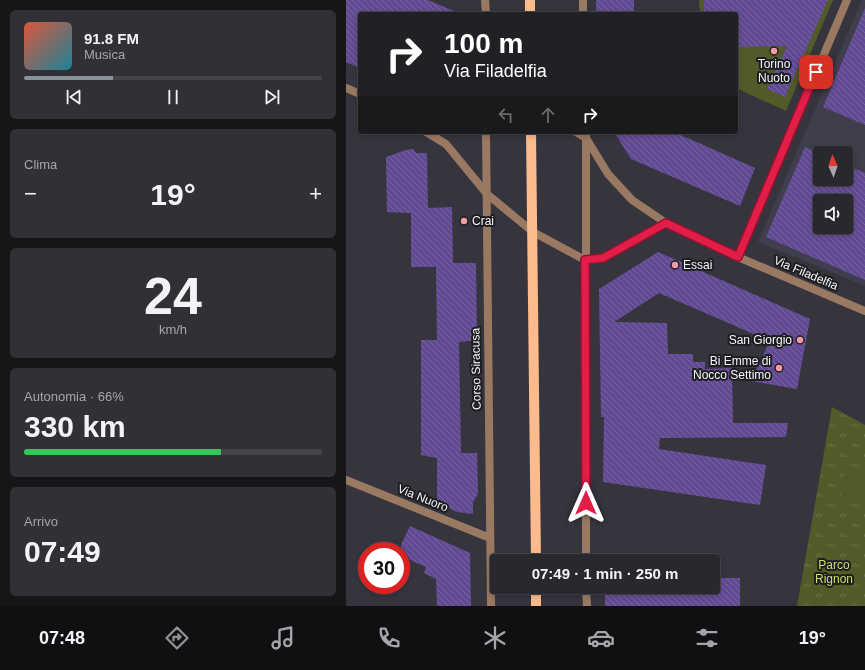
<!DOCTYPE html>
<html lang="it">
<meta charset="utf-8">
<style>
body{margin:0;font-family:Helvetica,sans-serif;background:#303036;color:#f1f3f6;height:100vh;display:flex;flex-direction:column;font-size:15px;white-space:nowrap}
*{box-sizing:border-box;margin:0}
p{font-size:13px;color:#a5a6aa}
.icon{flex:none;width:22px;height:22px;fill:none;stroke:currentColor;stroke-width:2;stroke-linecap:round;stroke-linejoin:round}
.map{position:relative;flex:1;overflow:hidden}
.details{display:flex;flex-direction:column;gap:10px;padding:10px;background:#161619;width:346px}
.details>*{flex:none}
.guide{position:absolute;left:12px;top:12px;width:380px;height:122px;border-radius:4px;box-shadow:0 2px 6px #0003,0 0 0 1px #44444a;background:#202124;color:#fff;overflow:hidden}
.needle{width:26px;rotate:357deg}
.fabs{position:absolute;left:467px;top:146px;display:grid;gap:8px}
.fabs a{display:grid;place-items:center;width:40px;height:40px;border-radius:4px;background:#28282e;box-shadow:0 2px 6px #0003,0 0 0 1px #44444a;font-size:20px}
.speed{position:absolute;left:12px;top:542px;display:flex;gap:8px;font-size:20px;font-weight:700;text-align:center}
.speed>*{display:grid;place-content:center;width:52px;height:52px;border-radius:50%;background:#28282e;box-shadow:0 2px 6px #0003,0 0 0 1px #44444a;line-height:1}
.speed .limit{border:6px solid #d22;background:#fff;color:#111}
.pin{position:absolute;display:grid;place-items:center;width:34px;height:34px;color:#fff;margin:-17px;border-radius:8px;box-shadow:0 2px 6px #0006}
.me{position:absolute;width:44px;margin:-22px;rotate:0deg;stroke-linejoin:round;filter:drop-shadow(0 0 3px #0008)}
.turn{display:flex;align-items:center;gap:14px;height:84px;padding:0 20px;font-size:18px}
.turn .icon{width:52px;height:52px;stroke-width:2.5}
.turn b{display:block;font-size:28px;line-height:34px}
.lanes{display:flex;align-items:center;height:38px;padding:0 20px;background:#0003;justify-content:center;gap:20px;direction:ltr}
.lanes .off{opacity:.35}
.big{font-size:30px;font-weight:700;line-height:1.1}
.details .tile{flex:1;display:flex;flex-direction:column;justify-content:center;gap:6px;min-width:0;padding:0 14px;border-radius:6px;background:#303036}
.details .dial{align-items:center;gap:0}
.dial b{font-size:52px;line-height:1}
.song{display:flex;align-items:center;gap:12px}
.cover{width:48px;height:48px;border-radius:6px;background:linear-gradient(135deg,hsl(10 70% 55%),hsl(190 70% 35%))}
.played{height:4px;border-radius:2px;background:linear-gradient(90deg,#8c9099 30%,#44444a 30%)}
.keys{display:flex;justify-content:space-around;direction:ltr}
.heat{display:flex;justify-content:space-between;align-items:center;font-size:22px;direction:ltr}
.charge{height:6px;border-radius:3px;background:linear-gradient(90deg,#34c759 66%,#44444a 0)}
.trip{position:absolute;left:144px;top:554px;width:230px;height:40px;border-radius:4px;background:#28282e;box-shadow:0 2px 6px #0003,0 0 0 1px #44444a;font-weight:700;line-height:40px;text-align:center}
.tabs{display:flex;height:64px;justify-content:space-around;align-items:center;background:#101012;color:#a5a6aa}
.tabs .icon{width:28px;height:28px}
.tabs .current{color:#8c9099}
.tabs b{font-size:18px;color:#f1f3f6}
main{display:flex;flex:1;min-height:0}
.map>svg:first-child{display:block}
.built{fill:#3e3e4c;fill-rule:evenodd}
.grass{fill:url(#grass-tufts)}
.pitch{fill:#525a28}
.building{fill:url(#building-back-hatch);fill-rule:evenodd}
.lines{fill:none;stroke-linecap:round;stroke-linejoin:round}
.street{stroke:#9a7963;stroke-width:8}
.primary{stroke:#fdba8c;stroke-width:10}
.route-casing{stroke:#92132f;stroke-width:10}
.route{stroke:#e11d48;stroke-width:7}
.poi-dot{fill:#f39aa7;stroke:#1e1d21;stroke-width:1.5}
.labels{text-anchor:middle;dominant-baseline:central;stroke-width:4;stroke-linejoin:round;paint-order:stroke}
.poi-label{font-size:12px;fill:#f4f4f9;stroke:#1e1d21;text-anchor:start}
.street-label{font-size:12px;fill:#f4f4f9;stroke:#1e1d21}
.park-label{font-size:12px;fill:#ccdf69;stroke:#1e1d21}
</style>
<main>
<section class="details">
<div class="tile">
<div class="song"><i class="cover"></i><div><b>91.8 FM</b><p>Musica</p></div></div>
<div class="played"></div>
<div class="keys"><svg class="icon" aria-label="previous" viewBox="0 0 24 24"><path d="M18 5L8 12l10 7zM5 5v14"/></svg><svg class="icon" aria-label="pause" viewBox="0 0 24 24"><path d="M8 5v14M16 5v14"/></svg><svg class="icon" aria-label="next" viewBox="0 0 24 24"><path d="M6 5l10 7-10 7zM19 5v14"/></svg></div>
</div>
<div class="tile"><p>Clima</p>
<div class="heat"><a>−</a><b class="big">19°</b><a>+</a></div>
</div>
<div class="tile dial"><b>24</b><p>km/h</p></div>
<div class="tile"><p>Autonomia · 66%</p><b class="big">330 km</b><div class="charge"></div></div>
<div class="tile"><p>Arrivo</p><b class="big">07:49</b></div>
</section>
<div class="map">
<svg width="519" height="606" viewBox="0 0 519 606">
<defs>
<pattern id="grass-tufts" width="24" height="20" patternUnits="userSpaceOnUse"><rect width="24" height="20" fill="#525a28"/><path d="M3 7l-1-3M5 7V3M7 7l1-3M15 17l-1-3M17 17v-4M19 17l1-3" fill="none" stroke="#6c7248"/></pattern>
<pattern id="building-back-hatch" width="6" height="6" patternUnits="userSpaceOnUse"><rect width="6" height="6" fill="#624a93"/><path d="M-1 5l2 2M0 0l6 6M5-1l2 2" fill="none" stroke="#7965a3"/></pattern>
</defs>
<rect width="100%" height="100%" fill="#36353e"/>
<path class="built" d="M 516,0 L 519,0 L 519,286 L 412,242 ZM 474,153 L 500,153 L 500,179 L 474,179 ZM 474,201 L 500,201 L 500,227 L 474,227 Z"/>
<path class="grass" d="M 486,407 L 519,425 L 519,606 L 451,606 Z"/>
<path class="pitch" d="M 353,0 L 487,0 L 440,111 L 390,88 L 390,14 L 354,14 Z
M 507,471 L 519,474 L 519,501 C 496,514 480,479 507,471 Z"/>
<path class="building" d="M 0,0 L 82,0 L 115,14 L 14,14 L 14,68 L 0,62 Z
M 250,0 L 288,0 L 288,14 L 250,14 Z
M 358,0 L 482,0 L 439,97 L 421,89 L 441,46 L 390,47 L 390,14 L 358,14 Z
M 519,8 L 519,125 L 477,107 Z
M 268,132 L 328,132 L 409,168 L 394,206 L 285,159 Z
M 459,147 L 474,154 L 474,179 L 500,179 L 500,165 L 519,173 L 519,280 L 420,237 ZM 474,201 L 500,201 L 500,227 L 474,227 Z
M 67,149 L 70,153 L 81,153 L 82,208 L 106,207 L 107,263 L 130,263 L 131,340 L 113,342 L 115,453 L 131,453 L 132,494 L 127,502 L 127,514 L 111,512 L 91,502 L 91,458 L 75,455 L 75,340 L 91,340 L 90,267 L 65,267 L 65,213 L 41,212 L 40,157 L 60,150 Z
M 312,252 L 464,319 L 451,389 L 405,381 L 424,341 L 313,293 L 268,322 L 321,323 L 322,354 L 347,354 L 347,362 L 359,362 L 359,369 L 386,368 L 387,423 L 442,423 L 440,437 L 314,438 L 313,449 L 420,465 L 414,505 L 257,482 L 258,417 L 255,417 L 253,289 Z
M 64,526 L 124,553 L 125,606 L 91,606 L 90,579 L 78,573 L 80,567 L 55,556 L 55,545 Z
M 367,578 L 394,578 L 394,606 L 259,606 L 259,587 L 367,587 Z"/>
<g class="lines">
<path class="street" d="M 139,0 L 140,14
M 237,0 L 237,14
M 0,88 L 14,94
M 80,132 L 100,144 L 141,194 L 187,232 L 239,260 L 257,258 L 320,223
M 140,132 L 145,606
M 230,132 L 240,138 L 262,174 L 286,200 L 320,223 L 392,257 L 519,311
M 240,132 L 240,561
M 392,257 L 501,0
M 0,480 L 144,538
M 240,587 L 241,606"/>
<path class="primary" d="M 184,0 L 184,14
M 185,132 L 190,561
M 190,587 L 190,606"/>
</g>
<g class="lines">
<g class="route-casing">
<path id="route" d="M 240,503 L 239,260 L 257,258 L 320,223 L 392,257 L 470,72"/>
</g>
<use href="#route" class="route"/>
</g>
<g class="poi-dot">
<circle cx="428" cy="51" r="4"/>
<circle cx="118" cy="221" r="4"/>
<circle cx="329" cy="265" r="4"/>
<circle cx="454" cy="340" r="4"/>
<circle cx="433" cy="368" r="4"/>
</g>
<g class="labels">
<g class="poi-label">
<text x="428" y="64" text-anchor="middle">Torino<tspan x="428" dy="14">Nuoto</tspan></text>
<text x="126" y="221">Crai</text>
<text x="337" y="265">Essai</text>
<text x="446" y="340" text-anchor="end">San Giorgio</text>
<text x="425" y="361" text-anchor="end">Bi Emme di<tspan x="425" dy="14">Nocco Settimo</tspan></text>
</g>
<g class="street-label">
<text transform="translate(460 273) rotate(23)">Via Filadelfia</text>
<text transform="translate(130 369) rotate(-91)">Corso Siracusa</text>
<text transform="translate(77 498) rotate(22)">Via Nuoro</text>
</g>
<g class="park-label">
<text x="488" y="565">Parco<tspan x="488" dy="14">Rignon</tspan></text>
</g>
</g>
</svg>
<div class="fabs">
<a><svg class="needle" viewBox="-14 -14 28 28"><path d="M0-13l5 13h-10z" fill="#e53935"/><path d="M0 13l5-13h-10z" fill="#a5a6aa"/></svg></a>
<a><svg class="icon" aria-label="sound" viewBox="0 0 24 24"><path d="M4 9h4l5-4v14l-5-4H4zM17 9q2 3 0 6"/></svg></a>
</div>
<div class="speed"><div class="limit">30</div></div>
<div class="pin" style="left:470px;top:72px;background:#d93025"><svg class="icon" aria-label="arrive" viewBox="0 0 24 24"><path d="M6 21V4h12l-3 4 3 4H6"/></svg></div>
<svg class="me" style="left:240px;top:503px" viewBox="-20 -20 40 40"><path d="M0-17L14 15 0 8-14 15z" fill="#e11d48" stroke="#fff" stroke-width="4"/></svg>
<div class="trip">07:49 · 1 min · 250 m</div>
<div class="guide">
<div class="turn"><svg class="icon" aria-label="right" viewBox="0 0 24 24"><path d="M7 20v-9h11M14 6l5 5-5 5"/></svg><div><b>100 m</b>Via Filadelfia</div></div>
<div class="lanes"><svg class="icon off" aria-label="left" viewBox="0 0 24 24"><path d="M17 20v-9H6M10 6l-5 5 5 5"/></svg><svg class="icon off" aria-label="ahead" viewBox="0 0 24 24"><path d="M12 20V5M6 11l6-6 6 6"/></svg><svg class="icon" aria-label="right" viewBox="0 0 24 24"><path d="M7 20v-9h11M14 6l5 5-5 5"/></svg></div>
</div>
</div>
</main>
<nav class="tabs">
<b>07:48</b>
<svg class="icon current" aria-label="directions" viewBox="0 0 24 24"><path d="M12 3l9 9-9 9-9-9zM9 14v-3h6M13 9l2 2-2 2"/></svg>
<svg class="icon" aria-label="music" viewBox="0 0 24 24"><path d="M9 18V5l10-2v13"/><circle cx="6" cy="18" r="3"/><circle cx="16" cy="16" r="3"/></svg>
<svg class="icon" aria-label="phone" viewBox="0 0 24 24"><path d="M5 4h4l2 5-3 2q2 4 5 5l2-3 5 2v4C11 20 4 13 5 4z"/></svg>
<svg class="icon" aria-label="climate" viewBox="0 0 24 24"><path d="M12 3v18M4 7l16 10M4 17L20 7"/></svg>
<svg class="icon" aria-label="car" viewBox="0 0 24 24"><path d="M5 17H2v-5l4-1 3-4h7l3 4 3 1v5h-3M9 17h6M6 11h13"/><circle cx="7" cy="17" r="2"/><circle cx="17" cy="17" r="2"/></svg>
<svg class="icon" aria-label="filters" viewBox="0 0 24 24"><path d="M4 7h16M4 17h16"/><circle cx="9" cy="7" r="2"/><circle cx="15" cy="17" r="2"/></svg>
<b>19°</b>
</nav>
